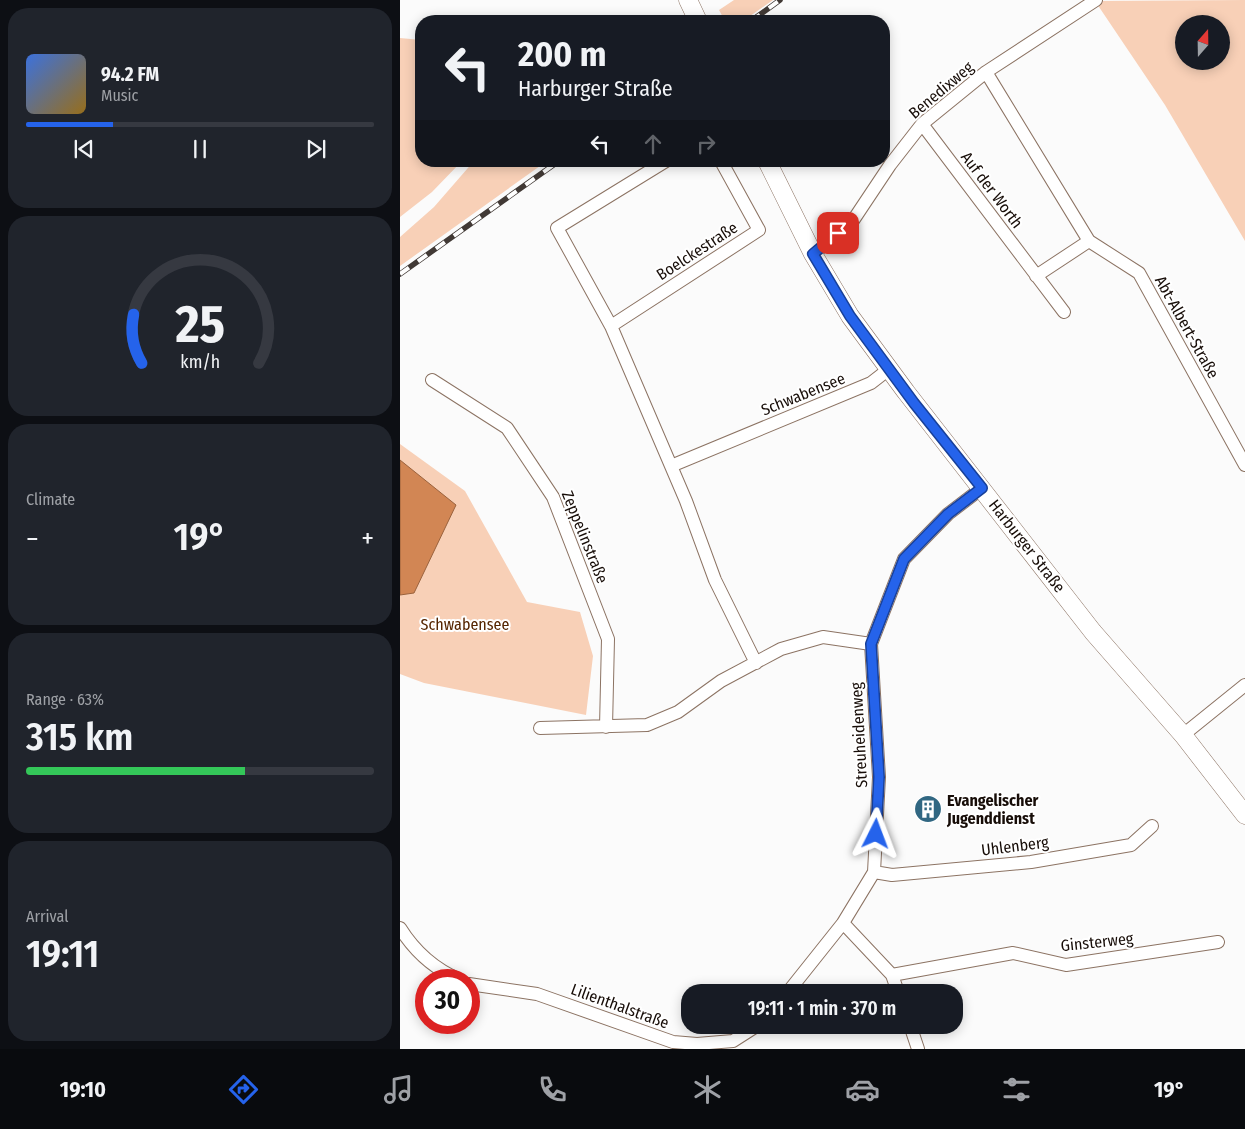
<!DOCTYPE html>
<meta charset="utf-8">
<style>
body{margin:0;font-family:"Fira Sans Condensed",sans-serif;background:#20242c;color:#f1f3f6;height:100vh;display:flex;flex-direction:column;font-size:19px;white-space:nowrap}
*{box-sizing:border-box;margin:0}
p{font-size:16px;color:#9ea1a6}
.icon{flex:none;width:28px;height:28px;fill:none;stroke:currentColor;stroke-width:2;stroke-linecap:round;stroke-linejoin:round}
.map{position:relative;flex:1;overflow:hidden}
.side{display:flex;flex-direction:column;gap:8px;padding:8px;background:#0d0f14;width:400px}
.side>*{flex:none}
.banner{position:absolute;left:15px;top:15px;width:475px;height:152px;border-radius:20px;box-shadow:0 2px 12px #0003;background:#171b24;color:#f1f3f6;overflow:hidden}
.needle{width:32px;rotate:20deg}
.controls{position:absolute;left:775px;top:15px;display:grid;gap:10px}
.controls a{display:grid;place-items:center;width:55px;height:55px;border-radius:50%;background:#171b24;box-shadow:0 2px 12px #0003;font-size:25px}
.speed{position:absolute;left:15px;top:969px;display:flex;gap:10px;font-size:25px;font-weight:700;text-align:center}
.speed>*{display:grid;place-content:center;width:65px;height:65px;border-radius:50%;background:#171b24;box-shadow:0 2px 12px #0003;line-height:1}
.speed .limit{border:8px solid #d22;background:#fff;color:#111}
.pin{position:absolute;display:grid;place-items:center;width:42px;height:42px;color:#fff;margin:-21px;border-radius:10px;box-shadow:0 2px 8px #0006}
.me{position:absolute;width:55px;margin:-28px;rotate:3deg;stroke-linejoin:round;filter:drop-shadow(0 0 4px #0008)}
.turn{display:flex;align-items:center;gap:18px;height:105px;padding:0 20px;font-size:22px}
.turn .icon{width:65px;height:65px;stroke-width:2.5}
.turn b{display:block;font-size:35px;line-height:42px}
.lanes{display:flex;align-items:center;height:48px;padding:0 20px;background:#0003;justify-content:center;gap:25px;direction:ltr}
.lanes .off{opacity:.35}
.big{font-size:38px;font-weight:600;line-height:1.1}
.side .tile{flex:1;display:flex;flex-direction:column;justify-content:center;gap:8px;min-width:0;padding:0 18px;border-radius:20px;background:#20242c}
.side .dial{align-items:center;gap:0}
.dial svg{height:130px;overflow:visible;fill:none;stroke:#363941;stroke-width:7;stroke-linecap:round;text-anchor:middle}
.dial text{fill:#f1f3f6;stroke:none}
.song{display:flex;align-items:center;gap:15px}
.cover{width:60px;height:60px;border-radius:8px;background:linear-gradient(135deg,hsl(220 70% 55%),hsl(40 70% 35%))}
.played{height:5px;border-radius:2px;background:linear-gradient(90deg,#2563eb 25%,#363941 25%)}
.keys{display:flex;justify-content:space-around;direction:ltr}
.heat{display:flex;justify-content:space-between;align-items:center;font-size:28px;direction:ltr}
.charge{height:8px;border-radius:4px;background:linear-gradient(90deg,#34c759 63%,#363941 0)}
.trip{position:absolute;left:281px;top:984px;width:282px;height:50px;border-radius:20px;background:#171b24;box-shadow:0 2px 12px #0003;font-weight:600;line-height:50px;text-align:center}
.tabs{display:flex;height:80px;justify-content:space-around;align-items:center;background:#090b0e;color:#9ea1a6}
.tabs .icon{width:35px;height:35px}
.tabs .current{color:#2563eb}
.tabs b{font-size:22px;color:#f1f3f6}
main{display:flex;flex:1;min-height:0}
.map>svg:first-child{display:block}
.green{fill:#f8d0b7;fill-rule:evenodd}
.water{fill:#d28654;stroke:#9a623d}
.lines{fill:none;stroke-linecap:round;stroke-linejoin:round}
.minor-casing{stroke:#8c7363;stroke-width:14}
.secondary-casing{stroke:#8c7363;stroke-width:19}
.minor{stroke:#fff;stroke-width:12}
.secondary{stroke:#fff;stroke-width:18}
.rail-casing{stroke:#413935;stroke-width:5.5}
.rail{stroke:#fff;stroke-width:4;stroke-dasharray:11;stroke-linecap:butt}
.route-casing{stroke:#184099;stroke-width:12}
.route{stroke:#2563eb;stroke-width:9}
.labels{text-anchor:middle;dominant-baseline:central;stroke-width:4;stroke-linejoin:round;paint-order:stroke}
.street-label{font-size:16px;fill:#170d08;stroke:#fff}
.park-label{font-size:16px;fill:#552500;stroke:#fff}
.poi-label{font-size:16px;font-weight:bold;fill:#170d08;stroke:#fff;text-anchor:start}
</style>
<main>
<section class="side">
<div class="tile">
<div class="song"><i class="cover"></i><div><b>94.2 FM</b><p>Music</p></div></div>
<div class="played"></div>
<div class="keys"><svg class="icon" aria-label="previous" viewBox="0 0 24 24"><path d="M18 5L8 12l10 7zM5 5v14"/></svg><svg class="icon" aria-label="pause" viewBox="0 0 24 24"><path d="M8 5v14M16 5v14"/></svg><svg class="icon" aria-label="next" viewBox="0 0 24 24"><path d="M6 5l10 7-10 7zM19 5v14"/></svg></div>
</div>
<div class="tile dial"><svg viewBox="0 0 100 80">
<path d="M14 69A42 42 0 1 1 86 69"/>
<path d="M14 69A42 42 0 0 1 9 39" stroke="#2563eb"/>
<text x="50" y="56" font-size="32" font-weight="700">25</text>
<text x="50" y="72" font-size="11">km/h</text>
</svg></div>
<div class="tile"><p>Climate</p>
<div class="heat"><a>−</a><b class="big">19°</b><a>+</a></div>
</div>
<div class="tile"><p>Range · 63%</p><b class="big">315 km</b><div class="charge"></div></div>
<div class="tile"><p>Arrival</p><b class="big">19:11</b></div>
</section>
<div class="map">
<svg width="845" height="1049" viewBox="0 0 845 1049">
<rect width="100%" height="100%" fill="#fbfbfb"/>
<path class="green" d="M 334,0 L 373,0 L 343,21 L 325,21 L 319,10 Z
M 845,0 L 845,241 L 765,105 L 695,1 ZM 784,24 L 821,24 L 821,61 L 784,61 Z
M 0,38 L 21,40 L 21,161 L 62,161 L 32,192 L 0,217 Z
M 74,161 L 147,161 L 0,266 L 0,237 L 34,207 Z
M 0,444 L 65,491 L 127,602 L 180,612 L 193,656 L 186,715 L 24,683 L 0,674 Z"/>
<path class="water" d="M 0,460 L 56,505 L 14,593 L 0,595 Z"/>
<g class="lines">
<g class="minor-casing">
<path id="minor" d="M 586,72 L 689,241 L 739,273 L 845,465
M 522,124 L 664,312
M 266,161 L 157,228 L 211,326 L 286,501 L 315,580 L 356,663
M 413,254 L 452,222 L 490,165 L 522,124 L 586,72 L 696,0
M 636,276 L 689,241
M 211,326 L 359,230 L 321,161
M 32,380 L 107,428 L 153,497 L 208,639 L 206,727
M 271,466 L 471,383 L 489,369
M 140,728 L 247,725 L 278,712 L 321,681 L 381,649 L 423,637 L 471,644
M 783,735 L 845,685
M 474,872 L 492,875 L 631,862 L 731,845 L 752,826
M 0,928 C 15,952 34,969 60,980
M 492,975 L 613,953 L 666,965 L 818,942
M 69,984 L 137,994 L 273,1042 L 297,1044 L 333,1041 L 358,1025
M 388,992 L 443,923
M 498,992 L 492,975 L 443,923 L 474,872 L 479,777 L 471,644 L 504,559 L 548,514 L 582,488
M 510,1025 L 518,1049"/>
</g>
<g class="secondary-casing">
<path id="secondary" d="M 288,0 L 298,21
M 367,161 L 413,254 L 450,316 L 506,392 L 693,632 L 783,735 L 845,815"/>
</g>
<use href="#minor" class="minor"/>
<use href="#secondary" class="secondary"/>
<g class="rail-casing">
<path id="rail" d="M 351,21 L 380,0
M 0,274 L 159,161"/>
</g>
<use href="#rail" class="rail"/>
</g>
<g class="lines">
<g class="route-casing">
<path id="route" d="M 438,233 L 413,254 L 450,316 L 514,403 L 582,488 L 548,514 L 504,559 L 471,644 L 479,777 L 476,834"/>
</g>
<use href="#route" class="route"/>
</g>
<defs>
<g id="building-disc" transform="scale(1.4375)"><circle r="9.5" fill="#316782" stroke="#fff"/><path d="M-4-6H4V6H1V3H-1V6H-4ZM-2.5-4.3h1.7v1.8h-1.7ZM.8-4.3h1.7v1.8H.8ZM-2.5-1h1.7V.8h-1.7ZM.8-1h1.7V.8H.8Z" fill="#fff"/></g>
</defs>
<g fill-rule="evenodd">
<use href="#building-disc" x="528" y="809"/>
</g>
<g class="labels">
<g class="street-label">
<text transform="translate(541 90) rotate(-40)">Benedixweg</text>
<text transform="translate(592 190) rotate(53)">Auf der Worth</text>
<text transform="translate(297 251) rotate(-33)">Boelckestraße</text>
<text transform="translate(787 327) rotate(61)">Abt-Albert-Straße</text>
<text transform="translate(403 394) rotate(-22)">Schwabensee</text>
<text transform="translate(185 537) rotate(68)">Zeppelinstraße</text>
<text transform="translate(627 546) rotate(52)">Harburger Straße</text>
<text transform="translate(459 735) rotate(-93)">Streuheidenweg</text>
<text transform="translate(615 846) rotate(-7)">Uhlenberg</text>
<text transform="translate(697 942) rotate(-6)">Ginsterweg</text>
<text transform="translate(220 1006) rotate(20)">Lilienthalstraße</text>
</g>
<g class="park-label">
<text x="65" y="624">Schwabensee</text>
</g>
<g class="poi-label">
<text x="547" y="800">Evangelischer<tspan x="547" dy="18">Jugenddienst</tspan></text>
</g>
</g>
</svg>
<div class="controls">
<a><svg class="needle" viewBox="-14 -14 28 28"><path d="M0-13l5 13h-10z" fill="#e53935"/><path d="M0 13l5-13h-10z" fill="#9ea1a6"/></svg></a>
</div>
<div class="speed"><div class="limit">30</div></div>
<div class="pin" style="left:438px;top:233px;background:#d93025"><svg class="icon" aria-label="arrive" viewBox="0 0 24 24"><path d="M6 21V4h12l-3 4 3 4H6"/></svg></div>
<svg class="me" style="left:476px;top:834px" viewBox="-20 -20 40 40"><path d="M0-17L14 15 0 8-14 15z" fill="#2563eb" stroke="#fff" stroke-width="4"/></svg>
<div class="trip">19:11 · 1 min · 370 m</div>
<div class="banner">
<div class="turn"><svg class="icon" aria-label="left" viewBox="0 0 24 24"><path d="M17 20v-9H6M10 6l-5 5 5 5"/></svg><div><b>200 m</b>Harburger Straße</div></div>
<div class="lanes"><svg class="icon" aria-label="left" viewBox="0 0 24 24"><path d="M17 20v-9H6M10 6l-5 5 5 5"/></svg><svg class="icon off" aria-label="ahead" viewBox="0 0 24 24"><path d="M12 20V5M6 11l6-6 6 6"/></svg><svg class="icon off" aria-label="right" viewBox="0 0 24 24"><path d="M7 20v-9h11M14 6l5 5-5 5"/></svg></div>
</div>
</div>
</main>
<nav class="tabs">
<b>19:10</b>
<svg class="icon current" aria-label="directions" viewBox="0 0 24 24"><path d="M12 3l9 9-9 9-9-9zM9 14v-3h6M13 9l2 2-2 2"/></svg>
<svg class="icon" aria-label="music" viewBox="0 0 24 24"><path d="M9 18V5l10-2v13"/><circle cx="6" cy="18" r="3"/><circle cx="16" cy="16" r="3"/></svg>
<svg class="icon" aria-label="phone" viewBox="0 0 24 24"><path d="M5 4h4l2 5-3 2q2 4 5 5l2-3 5 2v4C11 20 4 13 5 4z"/></svg>
<svg class="icon" aria-label="climate" viewBox="0 0 24 24"><path d="M12 3v18M4 7l16 10M4 17L20 7"/></svg>
<svg class="icon" aria-label="car" viewBox="0 0 24 24"><path d="M5 17H2v-5l4-1 3-4h7l3 4 3 1v5h-3M9 17h6M6 11h13"/><circle cx="7" cy="17" r="2"/><circle cx="17" cy="17" r="2"/></svg>
<svg class="icon" aria-label="filters" viewBox="0 0 24 24"><path d="M4 7h16M4 17h16"/><circle cx="9" cy="7" r="2"/><circle cx="15" cy="17" r="2"/></svg>
<b>19°</b>
</nav>
